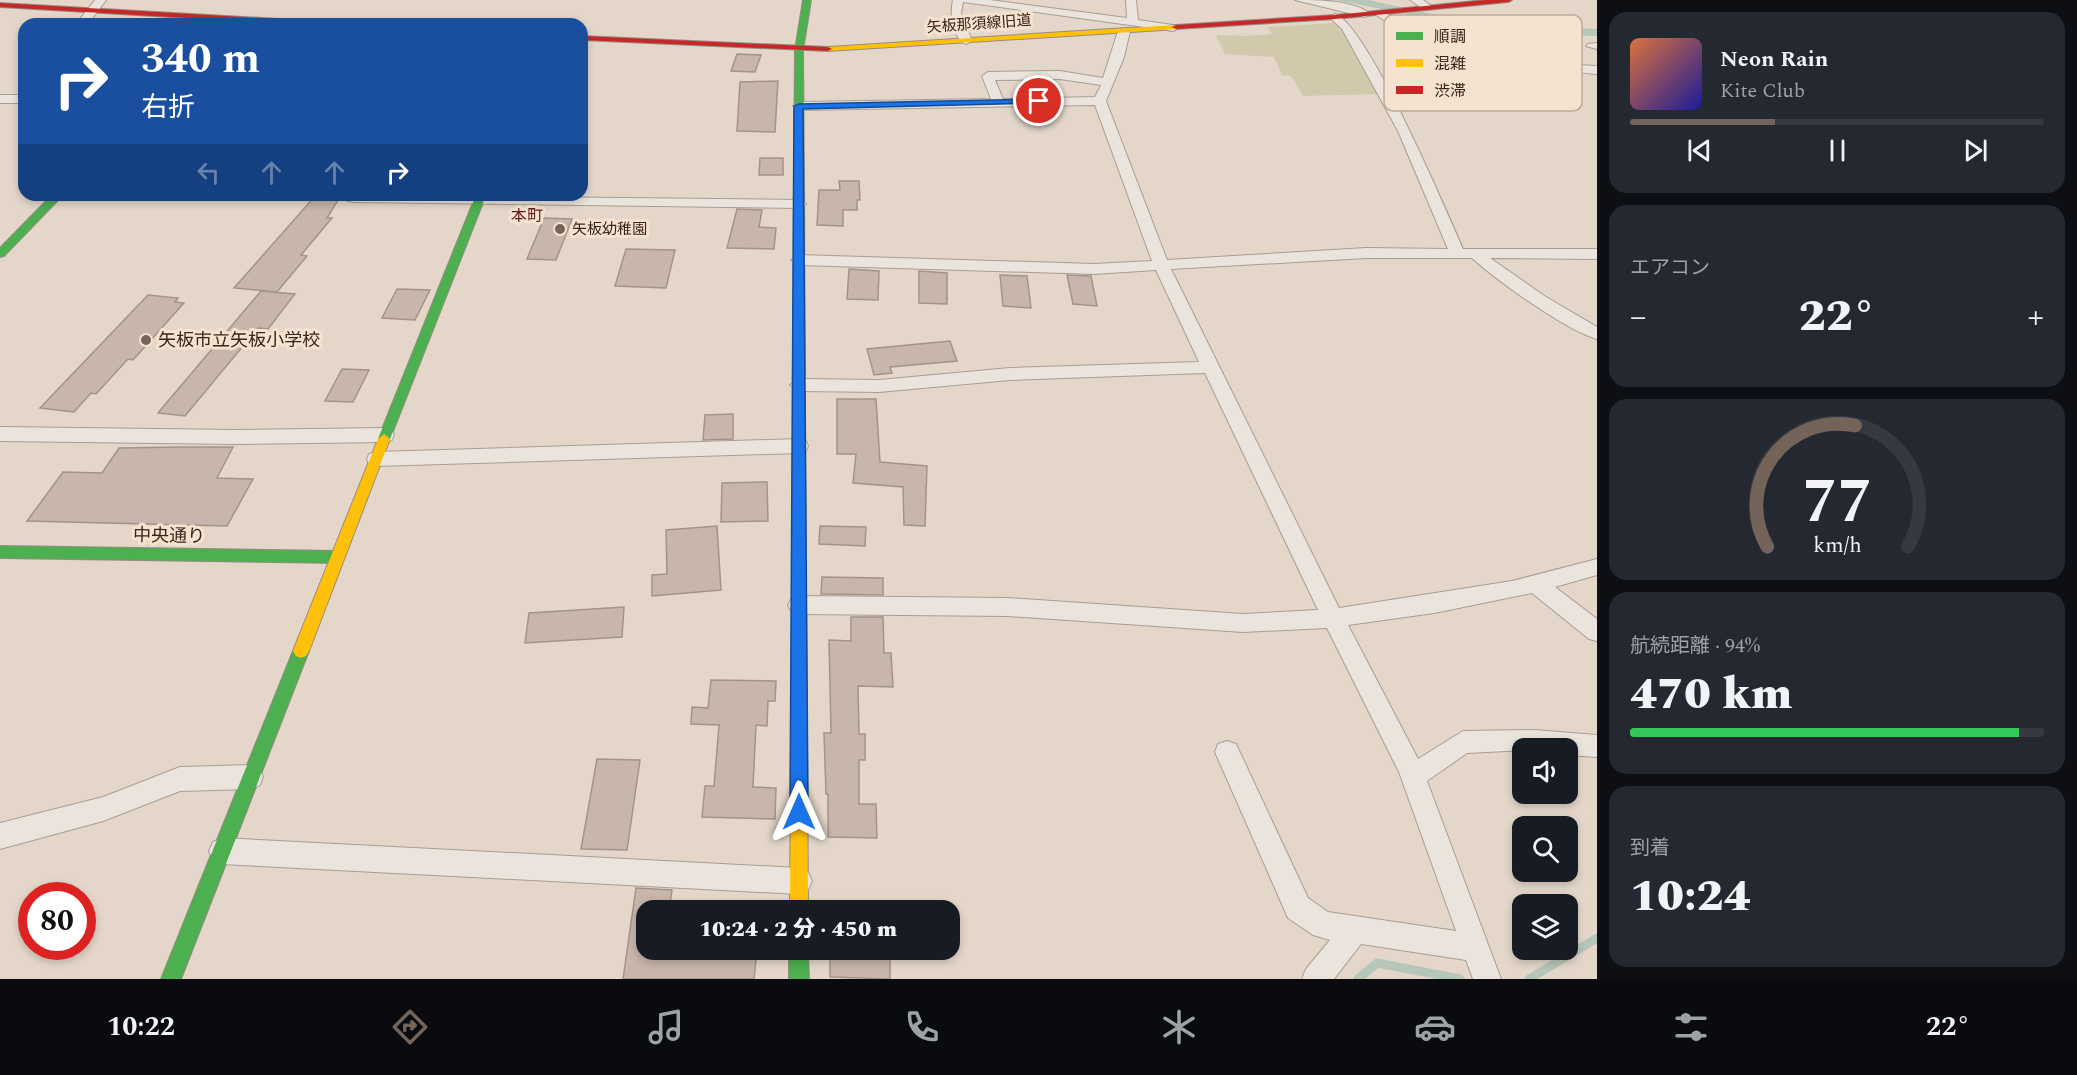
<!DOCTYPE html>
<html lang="ja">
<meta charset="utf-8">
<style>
body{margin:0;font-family:Spectral,"Noto Sans JP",serif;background:#242831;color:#f1f3f6;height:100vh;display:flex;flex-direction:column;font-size:22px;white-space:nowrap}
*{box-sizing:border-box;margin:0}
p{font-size:20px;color:#9ea1a6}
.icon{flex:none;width:33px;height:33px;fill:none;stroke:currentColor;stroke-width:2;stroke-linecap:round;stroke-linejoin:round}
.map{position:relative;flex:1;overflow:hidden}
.drawer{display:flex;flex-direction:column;gap:12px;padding:12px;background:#0d0f14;width:480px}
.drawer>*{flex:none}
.hud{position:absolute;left:18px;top:18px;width:570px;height:183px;border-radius:18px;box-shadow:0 3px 9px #0003;background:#1a4fa0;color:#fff;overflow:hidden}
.fabs{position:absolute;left:1512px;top:738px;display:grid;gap:12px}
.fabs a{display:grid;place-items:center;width:66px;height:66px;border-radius:12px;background:#171b24;box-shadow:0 3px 9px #0003;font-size:30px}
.speed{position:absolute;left:18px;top:882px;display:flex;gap:12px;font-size:30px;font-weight:700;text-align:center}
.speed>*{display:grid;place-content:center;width:78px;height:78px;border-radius:50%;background:#171b24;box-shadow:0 3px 9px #0003;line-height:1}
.speed .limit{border:9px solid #d22;background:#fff;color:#111}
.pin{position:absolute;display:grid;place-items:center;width:51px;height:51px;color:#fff;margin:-26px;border:3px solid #fff;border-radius:50%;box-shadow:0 2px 6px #0007}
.me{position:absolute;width:66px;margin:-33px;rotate:0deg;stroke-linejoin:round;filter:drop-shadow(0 0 4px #0008)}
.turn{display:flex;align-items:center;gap:21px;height:126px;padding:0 24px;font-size:27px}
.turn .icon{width:78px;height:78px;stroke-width:2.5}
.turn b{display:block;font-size:42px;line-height:51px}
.lanes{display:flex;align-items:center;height:57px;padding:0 24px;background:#0003;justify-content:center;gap:30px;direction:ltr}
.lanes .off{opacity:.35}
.big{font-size:45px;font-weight:800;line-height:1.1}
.drawer .tile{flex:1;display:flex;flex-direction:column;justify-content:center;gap:9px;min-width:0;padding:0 21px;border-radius:18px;background:#242831}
.drawer .dial{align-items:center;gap:0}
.dial svg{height:156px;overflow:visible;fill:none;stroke:#363941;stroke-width:7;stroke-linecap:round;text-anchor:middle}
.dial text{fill:#f1f3f6;stroke:none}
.song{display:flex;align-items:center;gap:18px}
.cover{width:72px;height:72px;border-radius:9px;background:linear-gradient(135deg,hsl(20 70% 55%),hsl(240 70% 35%))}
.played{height:6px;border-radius:3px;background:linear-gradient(90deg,#746359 35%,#363941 35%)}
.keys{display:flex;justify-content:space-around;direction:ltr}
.heat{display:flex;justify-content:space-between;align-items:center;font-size:33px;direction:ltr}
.charge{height:9px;border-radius:4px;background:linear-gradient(90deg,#34c759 94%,#363941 0)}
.trip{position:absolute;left:636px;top:900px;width:324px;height:60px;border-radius:18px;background:#171b24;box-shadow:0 3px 9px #0003;font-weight:800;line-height:60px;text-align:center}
.tabs{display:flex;height:96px;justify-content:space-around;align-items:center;background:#090b0e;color:#9ea1a6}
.tabs .icon{width:42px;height:42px}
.tabs .active{color:#746359}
.tabs b{font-size:27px;color:#f1f3f6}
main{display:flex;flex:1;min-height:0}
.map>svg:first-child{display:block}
.cemetery{fill:#d1c9ac}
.water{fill:#b6c7b9}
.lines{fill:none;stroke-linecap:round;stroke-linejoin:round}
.stream{stroke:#b6c7b9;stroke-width:9}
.building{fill:#c8b5ab;stroke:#a4938a;stroke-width:1.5}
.street-casing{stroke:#a89d94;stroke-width:2}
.fast-casing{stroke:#988c83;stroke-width:2}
.slow-casing{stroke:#988c83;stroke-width:2}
.jam-casing{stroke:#988c83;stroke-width:2}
.street{fill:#ebe4dc;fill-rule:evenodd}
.fast{fill:#4caf50;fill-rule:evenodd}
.slow{fill:#ffc107;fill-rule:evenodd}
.jam{fill:#c62828;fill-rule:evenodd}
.route{fill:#1a73e8;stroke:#114b97;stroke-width:1.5}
.poi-dot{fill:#746359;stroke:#f6e3cf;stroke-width:2}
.labels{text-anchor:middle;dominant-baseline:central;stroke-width:6;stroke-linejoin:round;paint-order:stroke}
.far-street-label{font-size:15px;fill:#37241c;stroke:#f6e3cf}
.far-poi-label{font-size:15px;fill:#37241c;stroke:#f6e3cf;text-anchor:start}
.far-neighbourhood-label{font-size:16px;fill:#641d1b;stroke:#f6e3cf}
.poi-label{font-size:18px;fill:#37241c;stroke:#f6e3cf;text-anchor:start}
.street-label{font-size:18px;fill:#37241c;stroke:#f6e3cf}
.key{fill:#f6e3cf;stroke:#bdaa99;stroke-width:1.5}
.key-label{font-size:16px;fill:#37241c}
</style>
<main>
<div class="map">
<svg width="1597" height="979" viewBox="0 0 1597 979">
<rect width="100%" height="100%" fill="#e4d7ca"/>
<path class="cemetery" d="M 1335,23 L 1350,42 L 1380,94 L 1303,96 L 1291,76 L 1282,75 L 1274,57 L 1225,54 L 1216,35 L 1248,36 L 1272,34 L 1267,27 Z"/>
<path class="water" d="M 1335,0 L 1369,0 L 1459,20 L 1597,29 L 1597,36 L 1524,34 L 1486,29 Z"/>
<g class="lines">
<path class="stream" d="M 1358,979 L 1377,963 L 1460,979
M 1529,979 L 1597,938"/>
</g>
<path class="building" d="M 737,54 L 761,55 L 755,72 L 731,71 Z
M 778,81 L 775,132 L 737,131 L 740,82 Z
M 760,158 L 783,158 L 783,175 L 759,175 Z
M 839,181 L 859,181 L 860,200 L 857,200 L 857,210 L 843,210 L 843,226 L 817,225 L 819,190 L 840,190 Z
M 316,195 L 340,197 L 327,218 L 332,218 L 301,255 L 307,256 L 277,292 L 234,288 Z
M 737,209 L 762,210 L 759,227 L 776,228 L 774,249 L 727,248 Z
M 544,218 L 572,219 L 556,260 L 527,259 Z
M 626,249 L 675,250 L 666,288 L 615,286 Z
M 849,269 L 879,271 L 878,300 L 847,299 Z
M 919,271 L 947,273 L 947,304 L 919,303 Z
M 1000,275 L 1027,276 L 1031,308 L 1003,306 Z
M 1067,275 L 1091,276 L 1097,306 L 1073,304 Z
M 397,289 L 430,290 L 415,320 L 382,318 Z
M 261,291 L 295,294 L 268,329 L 258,328 L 185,416 L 158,413 Z
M 148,295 L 178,298 L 175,302 L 184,303 L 133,360 L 128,359 L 96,394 L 91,393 L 74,412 L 40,408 Z
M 950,341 L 957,361 L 890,367 L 892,373 L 874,375 L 867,349 Z
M 342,369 L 369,370 L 353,402 L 325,401 Z
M 837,399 L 876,399 L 880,462 L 927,466 L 925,526 L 904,525 L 903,487 L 853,483 L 856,454 L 837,454 Z
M 733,414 L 733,439 L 703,440 L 705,415 Z
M 179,447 L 233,447 L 217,478 L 253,479 L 227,526 L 27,521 L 63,472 L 102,473 L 119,448 Z
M 767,482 L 768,521 L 721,522 L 722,483 Z
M 717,526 L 721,590 L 652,596 L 652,575 L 667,574 L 666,530 Z
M 820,526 L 866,527 L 865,546 L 819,544 Z
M 822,577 L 883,578 L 883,595 L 821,594 Z
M 624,607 L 622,637 L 525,643 L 529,613 Z
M 851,617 L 883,617 L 884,653 L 891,653 L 893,687 L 858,686 L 859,734 L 865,734 L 865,760 L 859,760 L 859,804 L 876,804 L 877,838 L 828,837 L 828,794 L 826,794 L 824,733 L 831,733 L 829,640 L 851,641 Z
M 711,680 L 776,681 L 775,701 L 768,701 L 767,726 L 756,725 L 753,787 L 776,788 L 775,819 L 702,817 L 705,786 L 714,786 L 719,725 L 691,724 L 692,707 L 708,708 Z
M 597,759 L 640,760 L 627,850 L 581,849 Z
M 636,888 L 672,890 L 669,910 L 646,910 L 646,950 L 757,950 L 754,979 L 623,979 Z
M 830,950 L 890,950 L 890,979 L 830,977 Z"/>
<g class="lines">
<g class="street-casing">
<path id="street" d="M 95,0 L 106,0 L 88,24 L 76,24 Z
M 953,0 L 990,0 L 1127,18 L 1126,0 L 1136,0 L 1138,20 L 1173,25 L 1179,28 L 1173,31 L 963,2 L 961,13 L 972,41 L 966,44 C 952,39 950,12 953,0 Z
M 1295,0 C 1317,0 1353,0 1371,14 L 1365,17 Z
M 1410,0 L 1423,0 L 1434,8 L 1425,10 Z
M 1376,11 C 1384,9 1429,37 1442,42 C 1490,61 1545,63 1597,66 L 1597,74 C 1535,69 1473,66 1416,40 C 1402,33 1389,23 1376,15 Z
M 1335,14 C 1367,24 1446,210 1463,249 L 1597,249 L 1597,259 L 1490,258 L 1546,297 L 1597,327 L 1597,339 C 1567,331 1496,280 1472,258 L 1366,258 L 1171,269 L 1339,608 L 1512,581 L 1597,559 L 1597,575 L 1555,587 L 1597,619 L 1597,641 L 1589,639 L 1532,593 L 1434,613 L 1348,625 L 1418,759 L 1463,731 L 1534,730 L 1597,735 L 1597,757 L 1568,755 L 1568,748 L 1467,753 L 1427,781 L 1501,979 L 1473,979 L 1466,960 L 1361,944 L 1334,979 L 1302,979 L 1306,969 L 1330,940 L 1313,935 L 1288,918 L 1215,752 L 1218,744 L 1227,741 L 1236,744 L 1308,898 L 1328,912 L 1456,931 L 1399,772 L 1327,628 L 1243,632 L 1007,616 L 799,614 L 791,611 L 788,605 L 791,599 L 799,596 L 1007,598 L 1243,614 L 1318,610 L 1205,373 L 1010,380 L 879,392 L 799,391 L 790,385 L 799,379 L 879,380 L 1010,368 L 1199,362 L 1156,270 L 1094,274 L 799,265 L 791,260 L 799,255 L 1094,264 L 1152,261 L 1095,105 L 799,110 L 793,106 L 799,102 L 991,99 L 982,76 L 988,72 L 1060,71 L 1103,78 L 1118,31 L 1124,28 L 1130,31 L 1124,57 L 1106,101 L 1167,260 L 1366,248 L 1448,249 L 1398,131 L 1342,29 L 1329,17 ZM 1060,79 L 1101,85 L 1095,97 L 1003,99 L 995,80 Z
M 1597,43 L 1597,49 L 1586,46 L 1588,44 Z
M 0,95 L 24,95 L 24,103 L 0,103 Z
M 348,195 L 799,200 L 806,204 L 799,208 L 353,202 L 348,201 Z
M 0,427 L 235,430 L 385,428 L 392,430 L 394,435 L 392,440 L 385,442 L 235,444 L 0,441 Z
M 799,439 L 806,441 L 808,446 L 806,451 L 799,453 L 376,466 L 369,464 L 367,459 L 369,454 L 376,452 Z
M 251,765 L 260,769 L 263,777 L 260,785 L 251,789 L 180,791 L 103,821 L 0,849 L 0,823 L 103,797 L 180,767 Z
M 222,838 L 799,868 L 808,872 L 812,881 L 808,890 L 799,894 L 222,864 L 213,860 L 209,851 L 213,842 Z"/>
</g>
<g class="fast-casing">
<path id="fast" d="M 803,0 L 811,0 L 803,50 L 804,183 L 799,186 L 794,183 L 795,50 Z
M 52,195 L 63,195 L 4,256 L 0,257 L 0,248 Z
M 476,195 L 486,195 L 390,439 L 384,444 L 379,442 L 378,439 Z
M 0,546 L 337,551 L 342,553 L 344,557 L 342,561 L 337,563 L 0,558 Z
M 301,644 L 306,646 L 309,651 L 181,979 L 161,979 L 293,651 L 296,646 Z
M 789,950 L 808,950 L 809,979 L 789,979 Z"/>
</g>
<g class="slow-casing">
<path id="slow" d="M 1176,25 L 1179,25 L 1179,29 L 828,51 L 824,49 L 828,47 Z
M 799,425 L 805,430 L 808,910 L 790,910 L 793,430 Z
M 384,434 L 390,439 L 309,651 L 306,656 L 301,658 L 296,656 L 293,651 L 378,439 Z"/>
</g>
<g class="jam-casing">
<path id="jam" d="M 1485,0 L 1512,0 L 1508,2 L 1335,19 L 1176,29 L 1172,27 L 1176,25 L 1335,15 Z
M 0,3 L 332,22 L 336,24 L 291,24 L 0,7 Z
M 582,36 L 828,47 L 832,49 L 828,51 L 582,40 Z
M 799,180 L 804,183 L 805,430 L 799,435 L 793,430 L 794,183 Z"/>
</g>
<use href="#street" class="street"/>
<use href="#fast" class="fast"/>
<use href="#slow" class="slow"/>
<use href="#jam" class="jam"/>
</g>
<path class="route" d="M 1039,99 L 1042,100 L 1042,103 L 803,109 L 808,812 L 805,818 L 799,821 L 793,818 L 790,812 L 794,106 L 799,104 Z"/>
<g class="poi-dot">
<circle cx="560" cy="229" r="6"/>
<circle cx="146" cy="340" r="6"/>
</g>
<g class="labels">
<g class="far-street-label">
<text transform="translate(979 24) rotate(-4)">矢板那須線旧道</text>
</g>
<g class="far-poi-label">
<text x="572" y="229">矢板幼稚園</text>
</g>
<g class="far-neighbourhood-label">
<text x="527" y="216">本町</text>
</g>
<g class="poi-label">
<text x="158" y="340">矢板市立矢板小学校</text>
</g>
<g class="street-label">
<text transform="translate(169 536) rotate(1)">中央通り</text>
</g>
</g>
<rect x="1384" y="15" width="198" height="96" rx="9" class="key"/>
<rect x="1396" y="32" width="27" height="8" fill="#4caf50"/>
<rect x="1396" y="59" width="27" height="8" fill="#ffc107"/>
<rect x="1396" y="86" width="27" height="8" fill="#c62828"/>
<g class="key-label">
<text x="1434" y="42">順調</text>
<text x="1434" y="69">混雑</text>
<text x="1434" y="96">渋滞</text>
</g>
</svg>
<div class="fabs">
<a><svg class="icon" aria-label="sound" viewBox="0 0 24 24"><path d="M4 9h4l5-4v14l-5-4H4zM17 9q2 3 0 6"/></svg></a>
<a><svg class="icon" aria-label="search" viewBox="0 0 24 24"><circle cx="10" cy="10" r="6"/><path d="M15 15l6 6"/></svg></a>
<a><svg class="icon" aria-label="layers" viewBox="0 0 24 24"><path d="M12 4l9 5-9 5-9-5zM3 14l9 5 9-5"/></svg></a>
</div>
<div class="speed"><div class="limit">80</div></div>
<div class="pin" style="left:1039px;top:101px;background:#d93025"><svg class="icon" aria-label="arrive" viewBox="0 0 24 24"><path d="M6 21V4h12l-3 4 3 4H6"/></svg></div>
<svg class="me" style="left:799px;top:812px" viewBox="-20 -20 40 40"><path d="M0-17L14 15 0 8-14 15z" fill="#1a73e8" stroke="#fff" stroke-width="4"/></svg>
<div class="trip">10:24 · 2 分 · 450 m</div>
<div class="hud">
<div class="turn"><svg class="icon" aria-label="right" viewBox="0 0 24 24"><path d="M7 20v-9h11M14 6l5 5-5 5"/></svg><div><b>340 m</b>右折</div></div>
<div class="lanes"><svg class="icon off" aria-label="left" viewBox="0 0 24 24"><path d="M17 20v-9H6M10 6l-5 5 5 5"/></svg><svg class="icon off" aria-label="ahead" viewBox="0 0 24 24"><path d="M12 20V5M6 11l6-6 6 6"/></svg><svg class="icon off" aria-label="ahead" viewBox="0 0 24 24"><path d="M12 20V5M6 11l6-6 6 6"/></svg><svg class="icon" aria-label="right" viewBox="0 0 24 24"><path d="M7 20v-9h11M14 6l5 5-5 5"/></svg></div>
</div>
</div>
<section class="drawer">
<div class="tile">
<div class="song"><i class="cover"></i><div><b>Neon Rain</b><p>Kite Club</p></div></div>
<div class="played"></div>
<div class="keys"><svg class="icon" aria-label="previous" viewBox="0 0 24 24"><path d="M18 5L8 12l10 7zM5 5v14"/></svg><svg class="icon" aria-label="pause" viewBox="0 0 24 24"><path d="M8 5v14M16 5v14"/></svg><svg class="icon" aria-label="next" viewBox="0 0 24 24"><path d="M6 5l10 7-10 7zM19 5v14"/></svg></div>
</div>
<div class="tile"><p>エアコン</p>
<div class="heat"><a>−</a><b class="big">22°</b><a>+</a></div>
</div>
<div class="tile dial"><svg viewBox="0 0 100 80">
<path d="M14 69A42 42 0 1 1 86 69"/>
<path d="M14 69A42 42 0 0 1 59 7" stroke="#746359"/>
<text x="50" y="56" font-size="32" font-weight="700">77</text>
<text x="50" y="72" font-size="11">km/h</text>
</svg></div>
<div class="tile"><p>航続距離 · 94%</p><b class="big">470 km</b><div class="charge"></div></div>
<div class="tile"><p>到着</p><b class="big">10:24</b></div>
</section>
</main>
<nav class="tabs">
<b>10:22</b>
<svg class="icon active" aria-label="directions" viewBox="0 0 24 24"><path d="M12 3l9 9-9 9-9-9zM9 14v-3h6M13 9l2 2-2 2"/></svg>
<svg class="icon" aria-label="music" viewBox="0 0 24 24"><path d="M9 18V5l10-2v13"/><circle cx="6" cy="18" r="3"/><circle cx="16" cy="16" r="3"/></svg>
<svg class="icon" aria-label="phone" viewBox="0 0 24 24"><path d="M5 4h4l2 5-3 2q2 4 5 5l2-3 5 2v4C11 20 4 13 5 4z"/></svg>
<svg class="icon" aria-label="climate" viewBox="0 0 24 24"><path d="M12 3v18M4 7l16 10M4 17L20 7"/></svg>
<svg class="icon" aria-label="car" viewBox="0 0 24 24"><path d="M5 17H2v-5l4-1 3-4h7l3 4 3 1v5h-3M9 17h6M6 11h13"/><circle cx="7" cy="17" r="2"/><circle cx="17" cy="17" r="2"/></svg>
<svg class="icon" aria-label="filters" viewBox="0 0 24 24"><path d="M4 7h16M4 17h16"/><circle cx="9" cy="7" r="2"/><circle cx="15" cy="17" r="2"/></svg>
<b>22°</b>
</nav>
